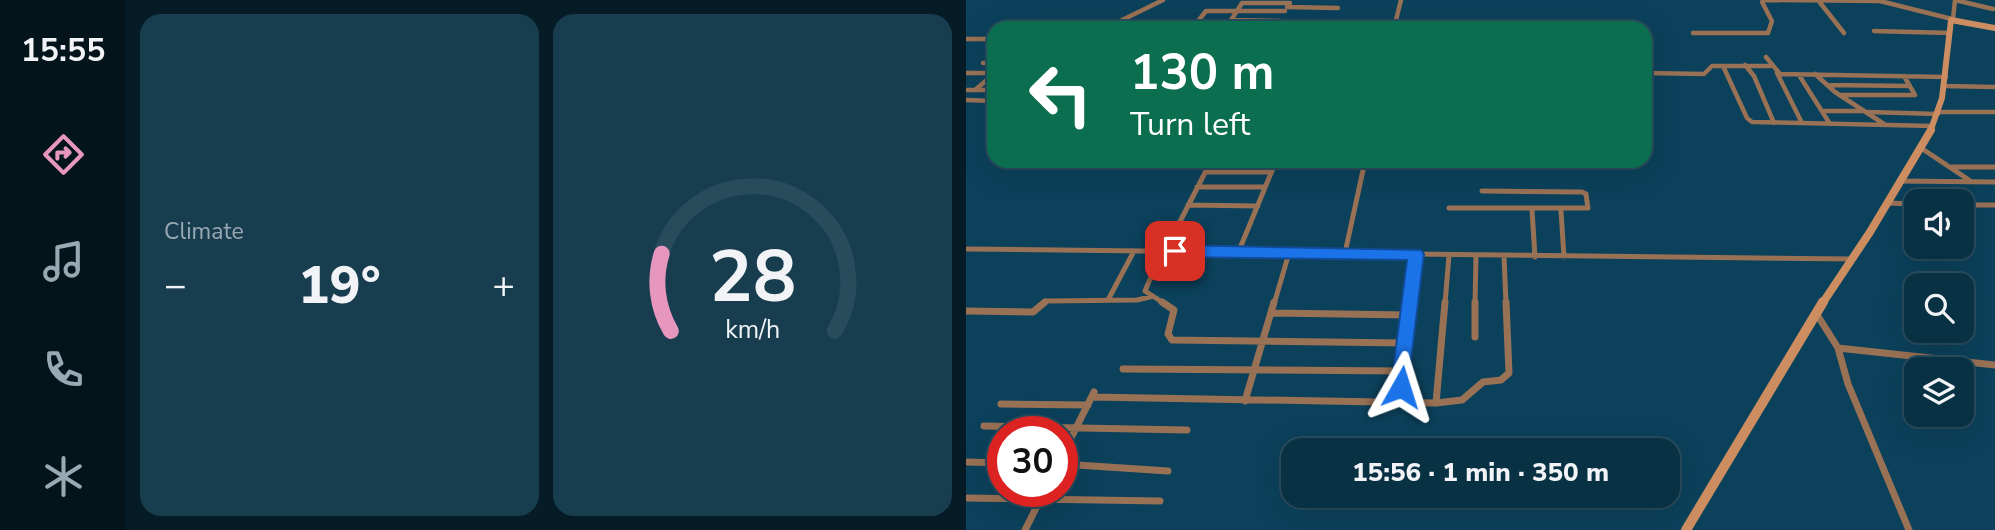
<!DOCTYPE html>
<meta charset="utf-8">
<style>
body{margin:0;font-family:"Nunito Sans",sans-serif;background:#173d4f;color:#f1f3f6;height:100vh;display:flex;flex-direction:column;font-size:26px;white-space:nowrap}
*{box-sizing:border-box;margin:0}
p{font-size:23px;color:#99a9b2}
.icon{flex:none;width:38px;height:38px;fill:none;stroke:currentColor;stroke-width:2;stroke-linecap:round;stroke-linejoin:round}
.map{position:relative;flex:1;overflow:hidden}
.panel{display:flex;flex-direction:column;gap:14px;padding:14px;background:#051b25;width:840px}
.panel>*{flex:none}
.hud{position:absolute;left:21px;top:21px;width:665px;height:147px;border-radius:21px;box-shadow:0 7px 28px #0002,0 0 0 2px #294c5d;background:#0b6e4f;color:#fff;overflow:hidden}
.fabs{position:absolute;left:938px;top:189px;display:grid;gap:14px}
.fabs a{display:grid;place-items:center;width:70px;height:70px;border-radius:14px;background:#093144;box-shadow:0 7px 28px #0002,0 0 0 2px #294c5d;font-size:35px}
.speed{position:absolute;left:21px;top:416px;display:flex;gap:14px;font-size:35px;font-weight:700;text-align:center}
.speed>*{display:grid;place-content:center;width:91px;height:91px;border-radius:50%;background:#093144;box-shadow:0 7px 28px #0002,0 0 0 2px #294c5d;line-height:1}
.speed .limit{border:10px solid #d22;background:#fff;color:#111}
.pin{position:absolute;display:grid;place-items:center;width:60px;height:60px;color:#fff;margin:-30px;border-radius:14px;box-shadow:0 4px 10px #0006}
.me{position:absolute;width:77px;margin:-38px;rotate:6deg;stroke-linejoin:round;filter:drop-shadow(0 0 5px #0008)}
.turn{display:flex;align-items:center;gap:24px;height:147px;padding:0 28px;font-size:32px}
.turn .icon{width:91px;height:91px;stroke-width:2.5}
.turn b{display:block;font-size:49px;line-height:60px}
.big{font-size:52px;font-weight:800;line-height:1.1}
.panel .tile{flex:1;display:flex;flex-direction:column;justify-content:center;gap:10px;min-width:0;padding:0 24px;border-radius:21px;background:#173d4f}
.panel .dial{align-items:center;gap:0}
.dial svg{height:182px;overflow:visible;fill:none;stroke:#294c5d;stroke-width:7;stroke-linecap:round;text-anchor:middle}
.dial text{fill:#f1f3f6;stroke:none}
.heat{display:flex;justify-content:space-between;align-items:center;font-size:38px;direction:ltr}
.panel .tiles{flex:1;display:grid;gap:14px;grid-template-columns:repeat(2,1fr)}
.trip{position:absolute;left:315px;top:438px;width:399px;height:70px;border-radius:21px;background:#093144;box-shadow:0 7px 28px #0002,0 0 0 2px #294c5d;font-weight:800;line-height:70px;text-align:center}
main{display:flex;flex:1;min-height:0}
.dock{display:flex;flex-direction:column;width:126px;justify-content:space-around;align-items:center;background:#04141b;color:#99a9b2}
.dock .icon{width:49px;height:49px}
.dock .active{color:#e797bd}
.dock b{font-size:32px;color:#f1f3f6}
.map>svg:first-child{display:block}
.lines{fill:none;stroke-linecap:round;stroke-linejoin:round}
.street-far2{stroke:#997155;stroke-width:4.5}
.street-far1{stroke:#997155;stroke-width:5}
.street{stroke:#997155;stroke-width:7}
.secondary-far2{stroke:#cc8d61;stroke-width:6}
.secondary-far1{stroke:#cc8d61;stroke-width:8}
.secondary{stroke:#cc8d61;stroke-width:10}
.route{fill:#1a73e8;stroke:#114b97;stroke-width:2}
</style>
<main>
<nav class="dock">
<b>15:55</b>
<svg class="icon active" aria-label="directions" viewBox="0 0 24 24"><path d="M12 3l9 9-9 9-9-9zM9 14v-3h6M13 9l2 2-2 2"/></svg>
<svg class="icon" aria-label="music" viewBox="0 0 24 24"><path d="M9 18V5l10-2v13"/><circle cx="6" cy="18" r="3"/><circle cx="16" cy="16" r="3"/></svg>
<svg class="icon" aria-label="phone" viewBox="0 0 24 24"><path d="M5 4h4l2 5-3 2q2 4 5 5l2-3 5 2v4C11 20 4 13 5 4z"/></svg>
<svg class="icon" aria-label="climate" viewBox="0 0 24 24"><path d="M12 3v18M4 7l16 10M4 17L20 7"/></svg>
</nav>
<section class="panel">
<div class="tiles">
<div class="tile"><p>Climate</p>
<div class="heat"><a>−</a><b class="big">19°</b><a>+</a></div>
</div>
<div class="tile dial"><svg viewBox="0 0 100 80">
<path d="M14 69A42 42 0 1 1 86 69"/>
<path d="M14 69A42 42 0 0 1 10 35" stroke="#e797bd"/>
<text x="50" y="56" font-size="32" font-weight="700">28</text>
<text x="50" y="72" font-size="11">km/h</text>
</svg></div>
</div>
</section>
<div class="map">
<svg width="1029" height="530" viewBox="0 0 1029 530">
<rect width="100%" height="100%" fill="#0c415b"/>
<g class="lines">
<path class="street-far2" d="M 852,0 L 878,33
M 910,0 L 986,19
M 989,0 L 1027,9
M 321,7 L 372,8
M 987,19 L 989,0
M 265,20 L 315,21
M 229,25 L 240,11 L 319,11
M 140,28 L 197,0
M 260,28 L 276,3 L 324,3
M 311,28 L 327,28
M 428,28 L 435,0
M 908,31 L 984,33
M 727,33 L 802,33 L 806,21 L 796,2 L 798,0 L 912,1
M 0,39 L 28,39
M 800,57 L 814,74 L 980,77
M 17,63 L 28,63
M 779,65 L 788,76 L 808,123
M 757,66 L 781,118 L 786,122 L 967,126
M 0,73 L 28,73
M 679,73 L 738,74 L 746,66 L 805,66
M 811,73 L 836,123
M 849,74 L 869,92 L 918,124
M 833,75 L 864,124
M 861,85 L 944,86
M 978,86 L 1029,87
M 0,90 L 28,90
M 9,90 L 28,74
M 874,95 L 949,95 L 938,76
M 0,100 L 28,101
M 856,111 L 896,111
M 902,112 L 972,114
M 973,112 L 1029,112"/>
<path class="street-far1" d="M 955,148 L 1003,180
M 986,167 L 1029,167
M 240,172 L 305,172
M 933,181 L 1029,182
M 231,187 L 299,187
M 921,203 L 950,204
M 222,205 L 292,206
M 996,205 L 1029,205
M 483,208 L 622,208 L 620,194 L 616,192 L 516,191
M 566,210 L 569,257
M 595,211 L 598,257
M 0,249 L 886,259
M 196,251 L 179,291 L 199,304
M 199,251 L 245,161
M 272,253 L 310,161
M 379,253 L 399,161
M 538,255 L 540,304
M 142,300 L 168,251
M 77,304 L 81,301 L 171,300 L 184,297
M 308,304 L 323,253
M 444,304 L 450,254
M 479,304 L 483,255
M 509,304 L 510,255"/>
<path class="street" d="M 196,302 L 208,310 L 202,334 L 206,340 L 439,343
M 0,311 L 67,312 L 79,302
M 306,313 L 443,315
M 850,313 L 872,348 L 1029,365
M 509,337 L 509,302
M 872,348 L 882,384 L 943,530
M 157,369 L 436,371
M 126,397 L 470,403 L 496,400 L 517,382 L 535,380 L 543,373 L 540,302
M 279,401 L 308,302
M 433,402 L 444,302
M 470,403 L 479,302
M 35,404 L 122,405
M 18,426 L 221,430
M 96,456 L 128,392
M 0,462 L 37,463
M 96,464 L 202,471
M 0,498 L 194,501
M 59,530 L 78,492"/>
<path class="secondary-far2" d="M 964,132 L 976,98 L 985,20 L 1029,28"/>
<path class="secondary-far1" d="M 856,304 L 904,232 L 965,130"/>
<path class="secondary" d="M 720,530 L 857,302"/>
</g>
<path class="route" d="M 209,245 L 455,250 L 458,254 L 441,393 L 435,395 L 428,393 L 425,387 L 441,260 L 209,257 L 201,251 Z"/>
</svg>
<div class="fabs">
<a><svg class="icon" aria-label="sound" viewBox="0 0 24 24"><path d="M4 9h4l5-4v14l-5-4H4zM17 9q2 3 0 6"/></svg></a>
<a><svg class="icon" aria-label="search" viewBox="0 0 24 24"><circle cx="10" cy="10" r="6"/><path d="M15 15l6 6"/></svg></a>
<a><svg class="icon" aria-label="layers" viewBox="0 0 24 24"><path d="M12 4l9 5-9 5-9-5zM3 14l9 5 9-5"/></svg></a>
</div>
<div class="speed"><div class="limit">30</div></div>
<div class="pin" style="left:209px;top:251px;background:#d93025"><svg class="icon" aria-label="arrive" viewBox="0 0 24 24"><path d="M6 21V4h12l-3 4 3 4H6"/></svg></div>
<svg class="me" style="left:435px;top:387px" viewBox="-20 -20 40 40"><path d="M0-17L14 15 0 8-14 15z" fill="#1a73e8" stroke="#fff" stroke-width="4"/></svg>
<div class="trip">15:56 · 1 min · 350 m</div>
<div class="hud">
<div class="turn"><svg class="icon" aria-label="left" viewBox="0 0 24 24"><path d="M17 20v-9H6M10 6l-5 5 5 5"/></svg><div><b>130 m</b>Turn left</div></div>
</div>
</div>
</main>
